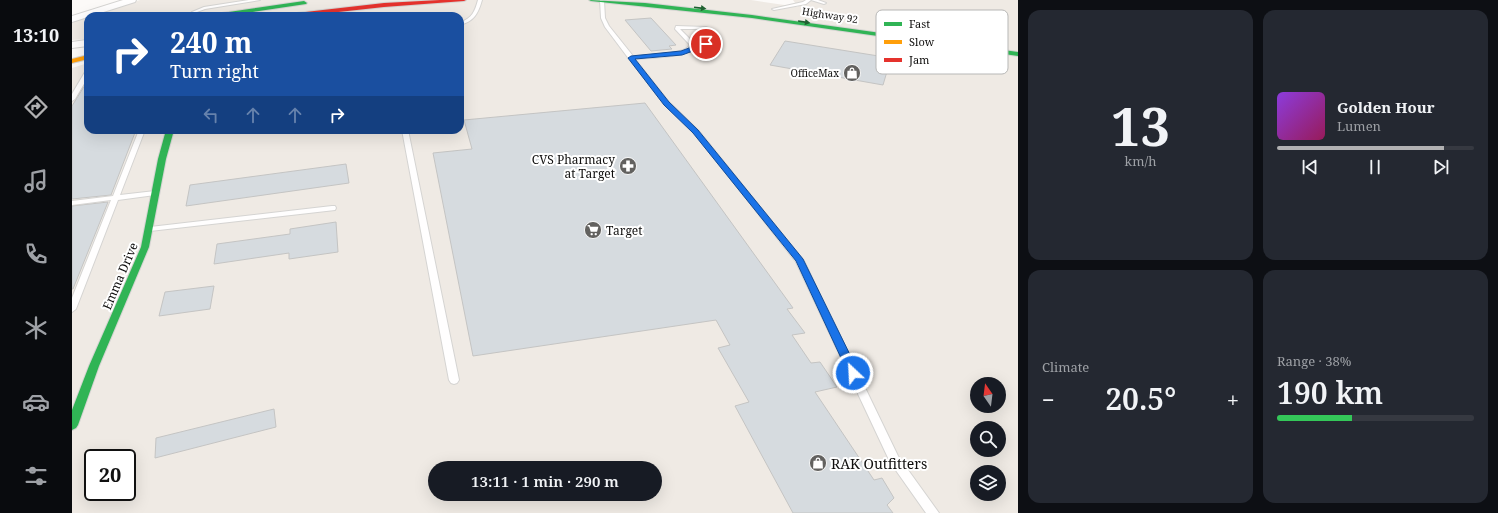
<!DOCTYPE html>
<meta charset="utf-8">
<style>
body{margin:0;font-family:"Noto Serif",serif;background:#242831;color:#f1f3f6;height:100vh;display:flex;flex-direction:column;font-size:15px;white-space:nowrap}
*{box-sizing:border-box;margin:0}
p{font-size:13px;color:#9ea1a6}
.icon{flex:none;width:22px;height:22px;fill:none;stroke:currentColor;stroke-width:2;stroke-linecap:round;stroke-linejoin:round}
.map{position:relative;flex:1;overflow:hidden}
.panel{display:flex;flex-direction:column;gap:10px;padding:10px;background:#0d0f14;width:480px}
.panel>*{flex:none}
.top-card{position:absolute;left:12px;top:12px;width:380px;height:122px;border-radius:12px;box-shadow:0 4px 16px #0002;background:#1a4fa0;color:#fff;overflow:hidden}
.needle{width:26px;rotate:346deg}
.tools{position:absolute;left:898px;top:377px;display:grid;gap:8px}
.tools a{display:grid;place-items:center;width:36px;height:36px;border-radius:50%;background:#171b24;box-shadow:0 4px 16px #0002;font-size:20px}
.speed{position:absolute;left:12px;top:449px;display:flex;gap:8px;font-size:20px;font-weight:700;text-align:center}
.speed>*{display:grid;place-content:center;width:52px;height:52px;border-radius:50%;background:#171b24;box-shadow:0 4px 16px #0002;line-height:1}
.speed .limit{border:2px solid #111;border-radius:6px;background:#fff;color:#111}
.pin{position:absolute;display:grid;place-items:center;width:34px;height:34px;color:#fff;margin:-17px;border:2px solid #fff;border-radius:50%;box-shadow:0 1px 4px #0007}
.me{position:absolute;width:44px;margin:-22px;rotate:335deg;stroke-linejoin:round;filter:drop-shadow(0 0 3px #0008)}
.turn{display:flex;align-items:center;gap:14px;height:84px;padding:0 20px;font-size:18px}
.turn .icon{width:52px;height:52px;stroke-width:2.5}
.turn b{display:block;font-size:28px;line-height:34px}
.lanes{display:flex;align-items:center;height:38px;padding:0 20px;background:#0003;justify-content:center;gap:20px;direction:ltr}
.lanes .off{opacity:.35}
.big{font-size:30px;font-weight:600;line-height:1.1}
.panel .card{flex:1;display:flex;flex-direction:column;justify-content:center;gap:6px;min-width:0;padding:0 14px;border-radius:12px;background:#242831}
.panel .dial{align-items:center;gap:0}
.dial b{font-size:52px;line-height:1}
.song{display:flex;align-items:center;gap:12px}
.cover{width:48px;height:48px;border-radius:6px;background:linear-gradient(135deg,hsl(270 70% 55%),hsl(330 70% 35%))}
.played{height:4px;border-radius:2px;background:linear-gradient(90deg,#b1b1b2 85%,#363941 85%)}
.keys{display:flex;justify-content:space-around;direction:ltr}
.heat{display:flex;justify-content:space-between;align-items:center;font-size:22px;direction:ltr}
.charge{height:6px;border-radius:3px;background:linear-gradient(90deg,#34c759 38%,#363941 0)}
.panel .tiles{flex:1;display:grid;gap:10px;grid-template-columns:repeat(2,1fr)}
.trip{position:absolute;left:356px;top:461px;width:234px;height:40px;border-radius:20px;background:#171b24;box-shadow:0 4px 16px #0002;font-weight:600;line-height:40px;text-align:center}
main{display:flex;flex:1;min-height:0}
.menu{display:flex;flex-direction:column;width:72px;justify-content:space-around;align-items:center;background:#090b0e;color:#9ea1a6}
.menu .icon{width:28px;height:28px}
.menu .selected{color:#b1b1b2}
.menu b{font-size:18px;color:#f1f3f6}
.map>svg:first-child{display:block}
.built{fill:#efeae4;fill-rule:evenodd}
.building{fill:#d6dbdf;stroke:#c4c4c3}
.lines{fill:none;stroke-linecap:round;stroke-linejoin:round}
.lane-casing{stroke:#d5d4d2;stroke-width:2}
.street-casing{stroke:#d5d4d2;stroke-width:2}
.fast-casing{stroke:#d5d4d2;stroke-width:2}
.slow-casing{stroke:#d5d4d2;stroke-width:2}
.jam-casing{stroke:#d5d4d2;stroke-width:2}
.lane{fill:#fffefe;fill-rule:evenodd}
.street{fill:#fffefe;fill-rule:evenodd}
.fast{fill:#30b455;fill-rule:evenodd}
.slow{fill:#ff9f0a;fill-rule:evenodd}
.jam{fill:#e5322d;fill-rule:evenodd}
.oneway{fill:#206131}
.route{fill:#1a73e8;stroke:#114b97}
.labels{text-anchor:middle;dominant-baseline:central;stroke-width:4;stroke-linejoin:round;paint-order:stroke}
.far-street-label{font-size:10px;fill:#0f0e0d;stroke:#fff}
.far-poi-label{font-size:10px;fill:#0f0e0d;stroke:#fff;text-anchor:end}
.poi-label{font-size:12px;fill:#0f0e0d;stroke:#fff;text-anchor:end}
.street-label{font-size:12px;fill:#0f0e0d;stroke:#fff}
.near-poi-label{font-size:14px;fill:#0f0e0d;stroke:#fff;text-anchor:start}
.key{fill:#fff;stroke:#b7b7b6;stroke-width:1}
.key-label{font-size:11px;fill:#0f0e0d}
</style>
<main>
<nav class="menu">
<b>13:10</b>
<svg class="icon selected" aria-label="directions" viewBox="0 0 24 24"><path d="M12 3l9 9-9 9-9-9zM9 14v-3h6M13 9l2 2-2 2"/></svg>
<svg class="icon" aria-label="music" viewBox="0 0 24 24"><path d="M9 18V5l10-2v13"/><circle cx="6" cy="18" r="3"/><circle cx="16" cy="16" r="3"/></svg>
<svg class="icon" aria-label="phone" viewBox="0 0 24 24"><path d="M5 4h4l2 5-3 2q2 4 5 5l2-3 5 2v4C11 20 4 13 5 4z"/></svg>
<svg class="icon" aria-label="climate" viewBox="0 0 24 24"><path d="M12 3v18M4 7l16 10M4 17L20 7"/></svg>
<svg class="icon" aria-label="car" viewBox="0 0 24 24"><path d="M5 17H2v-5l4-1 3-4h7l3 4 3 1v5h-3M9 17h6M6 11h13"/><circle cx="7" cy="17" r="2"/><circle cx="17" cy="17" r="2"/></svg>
<svg class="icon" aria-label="filters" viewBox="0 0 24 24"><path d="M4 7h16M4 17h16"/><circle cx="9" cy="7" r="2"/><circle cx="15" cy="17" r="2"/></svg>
</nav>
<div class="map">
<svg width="946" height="513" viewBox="0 0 946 513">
<rect width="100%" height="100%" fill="#fcfaf8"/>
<path class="built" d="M 68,0 L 679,0 L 726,7 L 721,0 L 946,0 L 946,513 L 0,513 L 0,68 L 16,63 L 16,130 L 388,130 L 388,16 L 17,16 ZM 905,384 L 927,384 L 927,406 L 905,406 ZM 905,428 L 927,428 L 927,450 L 905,450 ZM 21,458 L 55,458 L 55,492 L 21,492 ZM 363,468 L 583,468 L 583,494 L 363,494 ZM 905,472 L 927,472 L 927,494 L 905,494 Z
M 16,16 L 16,39 L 0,40 L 0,23 Z"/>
<path class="building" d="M 579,18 L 604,45 L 597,46 L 600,49 L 579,51 L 553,20 Z
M 713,41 L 819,58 L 811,85 L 698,65 Z
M 16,80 L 16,130 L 64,130 L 39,195 L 0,199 L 0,106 Z
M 573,103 L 721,308 L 715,309 L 733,333 L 720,335 L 739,363 L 748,362 L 765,387 L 743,392 L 802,480 L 810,478 L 822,498 L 815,505 L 821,513 L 721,513 L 663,406 L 677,402 L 646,348 L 658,345 L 644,320 L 401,356 L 361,153 L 400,149 L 392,120 Z
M 274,164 L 277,183 L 114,206 L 118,185 Z
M 36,202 L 1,289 L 0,289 L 0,206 Z
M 264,222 L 266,252 L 217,259 L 217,253 L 142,264 L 145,244 L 218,234 L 218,229 Z
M 142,286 L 138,309 L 87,316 L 93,292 Z
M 202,409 L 204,427 L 83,458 L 84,438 Z"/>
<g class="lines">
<g class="lane-casing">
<path id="lane" d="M 177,0 L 188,0 L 133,9 L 125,12 L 129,16 L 124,16 L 120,12 L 132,7 Z
M 406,0 L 410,0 C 406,14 402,21 388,25 L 388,22 C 400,19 403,11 406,0 Z
M 528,0 L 532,1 L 533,18 L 537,26 L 561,56 C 573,55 613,55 618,45 L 603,29 L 604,26 L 634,27 L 642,31 L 644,38 L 642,43 L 634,46 L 623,46 C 617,58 577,58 563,59 L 597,102 L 626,130 L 732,261 L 826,456 L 867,513 L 854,513 L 818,462 L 724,262 L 622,132 L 593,104 L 557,59 L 533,27 L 529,18 ZM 608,29 L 633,29 L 638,32 L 640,38 L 638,41 L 622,43 Z
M 734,0 L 746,0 L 754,3 L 752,4 L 739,0 L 734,4 L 702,10 L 700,9 L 731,2 Z
M 16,70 L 16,77 L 3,99 L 0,101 L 0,94 L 13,72 Z
M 67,130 L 73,130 L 48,195 L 83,191 L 87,193 L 83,195 L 46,200 L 4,309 L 0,312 L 0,298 L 39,200 L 0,205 L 0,201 L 41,196 Z
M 330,130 L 336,130 L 387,380 L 385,383 L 382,384 L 379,383 L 377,380 Z
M 260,206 L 263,206 L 264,208 L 263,210 L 78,231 L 74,229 L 78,227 Z"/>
</g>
<g class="street-casing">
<path id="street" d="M 51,0 L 64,0 L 63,2 L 0,22 L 0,16 Z
M 14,40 L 16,40 L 16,46 L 0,48 L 0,42 Z"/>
</g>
<g class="fast-casing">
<path id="fast" d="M 517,0 L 573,3 L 680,15 L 946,52 L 946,56 L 680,18 L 519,1 Z
M 232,1 L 235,3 L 234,4 L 154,16 L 140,16 L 143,14 Z
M 94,130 L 102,130 L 94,159 L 77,247 L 27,366 L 6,425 L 4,428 L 0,430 L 0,410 L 17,366 L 69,247 L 86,159 Z"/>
</g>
<g class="slow-casing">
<path id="slow" d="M 16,55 L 16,59 L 0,63 L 0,59 Z"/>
</g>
<g class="jam-casing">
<path id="jam" d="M 368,0 L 394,0 L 392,1 L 312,7 L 230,16 L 213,16 L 216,14 L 312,3 Z"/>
</g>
<use href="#lane" class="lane"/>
<use href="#street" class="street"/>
<use href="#fast" class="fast"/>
<use href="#slow" class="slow"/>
<use href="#jam" class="jam"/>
</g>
<defs><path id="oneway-solid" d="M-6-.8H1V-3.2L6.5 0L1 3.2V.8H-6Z"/></defs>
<g class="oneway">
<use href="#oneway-solid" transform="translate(628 8) rotate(7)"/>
<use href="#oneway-solid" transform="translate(732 22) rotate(9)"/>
</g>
<path class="route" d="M 634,42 L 636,43 L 636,45 L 623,46 L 621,51 L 610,55 L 563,59 L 597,102 L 626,130 L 731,259 L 787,373 L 785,376 L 778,376 L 776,373 L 724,261 L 621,133 L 592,105 L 556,58 L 559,56 L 609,51 L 617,48 L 619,44 Z"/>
<defs>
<g id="shop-disc" transform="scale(0.9)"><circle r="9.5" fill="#62615f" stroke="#fff"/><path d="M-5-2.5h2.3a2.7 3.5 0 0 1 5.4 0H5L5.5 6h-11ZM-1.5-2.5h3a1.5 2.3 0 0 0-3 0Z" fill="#fff"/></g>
<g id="pharmacy-disc" transform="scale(0.9)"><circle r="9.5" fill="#62615f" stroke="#fff"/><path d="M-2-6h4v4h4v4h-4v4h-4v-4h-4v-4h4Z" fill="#fff"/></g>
<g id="supermarket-disc" transform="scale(0.9)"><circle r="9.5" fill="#62615f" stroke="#fff"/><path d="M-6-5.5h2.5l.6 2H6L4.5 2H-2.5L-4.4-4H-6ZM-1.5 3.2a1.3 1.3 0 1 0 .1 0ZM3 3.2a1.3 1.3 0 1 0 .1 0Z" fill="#fff"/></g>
</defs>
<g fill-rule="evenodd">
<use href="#shop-disc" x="780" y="73"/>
<use href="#pharmacy-disc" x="556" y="166"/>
<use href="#supermarket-disc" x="521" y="230"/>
<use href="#shop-disc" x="746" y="463"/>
</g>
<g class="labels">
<g class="far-street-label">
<text transform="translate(758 15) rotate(9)">Highway 92</text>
</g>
<g class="far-poi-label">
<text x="767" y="73">OfficeMax</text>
</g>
<g class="poi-label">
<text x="543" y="159">CVS Pharmacy<tspan x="543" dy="14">at Target</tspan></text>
<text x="534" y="230" text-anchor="start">Target</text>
</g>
<g class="street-label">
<text transform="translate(48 276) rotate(-67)">Emma Drive</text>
</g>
<g class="near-poi-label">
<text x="759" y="463">RAK Outfitters</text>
</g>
</g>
<rect x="804" y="10" width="132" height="64" rx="6" class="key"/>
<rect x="812" y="22" width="18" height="4" fill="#30b455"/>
<rect x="812" y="40" width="18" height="4" fill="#ff9f0a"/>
<rect x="812" y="58" width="18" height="4" fill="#e5322d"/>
<g class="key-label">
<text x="837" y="28">Fast</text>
<text x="837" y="46">Slow</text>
<text x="837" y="64">Jam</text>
</g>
</svg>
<div class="tools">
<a><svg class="needle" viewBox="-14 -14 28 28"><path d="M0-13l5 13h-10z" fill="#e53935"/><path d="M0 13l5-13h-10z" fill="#9ea1a6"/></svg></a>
<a><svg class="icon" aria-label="search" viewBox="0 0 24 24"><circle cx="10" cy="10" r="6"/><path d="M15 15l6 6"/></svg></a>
<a><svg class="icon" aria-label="layers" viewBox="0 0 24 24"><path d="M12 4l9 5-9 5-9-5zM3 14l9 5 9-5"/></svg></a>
</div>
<div class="speed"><div class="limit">20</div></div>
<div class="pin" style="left:634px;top:44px;background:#d93025"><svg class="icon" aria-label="arrive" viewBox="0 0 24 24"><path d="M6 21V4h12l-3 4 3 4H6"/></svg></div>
<svg class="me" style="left:781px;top:373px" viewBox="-20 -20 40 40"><circle r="17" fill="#1a73e8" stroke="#fff" stroke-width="3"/><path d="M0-11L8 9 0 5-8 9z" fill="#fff"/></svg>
<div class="trip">13:11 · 1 min · 290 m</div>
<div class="top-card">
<div class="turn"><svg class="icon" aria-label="right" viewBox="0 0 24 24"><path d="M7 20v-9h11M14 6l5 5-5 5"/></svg><div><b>240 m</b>Turn right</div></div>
<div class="lanes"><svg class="icon off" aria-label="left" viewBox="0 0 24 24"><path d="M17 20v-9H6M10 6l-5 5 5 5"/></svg><svg class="icon off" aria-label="ahead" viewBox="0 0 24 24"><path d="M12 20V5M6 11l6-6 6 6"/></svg><svg class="icon off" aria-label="ahead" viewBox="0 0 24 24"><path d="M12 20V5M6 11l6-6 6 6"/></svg><svg class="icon" aria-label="right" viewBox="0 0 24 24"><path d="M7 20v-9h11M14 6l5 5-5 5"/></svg></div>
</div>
</div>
<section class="panel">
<div class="tiles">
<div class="card dial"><b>13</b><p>km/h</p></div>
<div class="card">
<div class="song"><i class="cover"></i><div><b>Golden Hour</b><p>Lumen</p></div></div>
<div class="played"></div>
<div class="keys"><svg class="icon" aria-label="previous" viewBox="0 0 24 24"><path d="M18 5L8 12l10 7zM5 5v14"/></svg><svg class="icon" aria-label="pause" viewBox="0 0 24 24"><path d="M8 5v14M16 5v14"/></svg><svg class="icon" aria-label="next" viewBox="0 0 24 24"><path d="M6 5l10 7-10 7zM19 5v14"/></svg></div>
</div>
<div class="card"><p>Climate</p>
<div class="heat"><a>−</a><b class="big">20.5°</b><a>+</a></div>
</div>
<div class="card"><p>Range · 38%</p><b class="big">190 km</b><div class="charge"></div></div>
</div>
</section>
</main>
